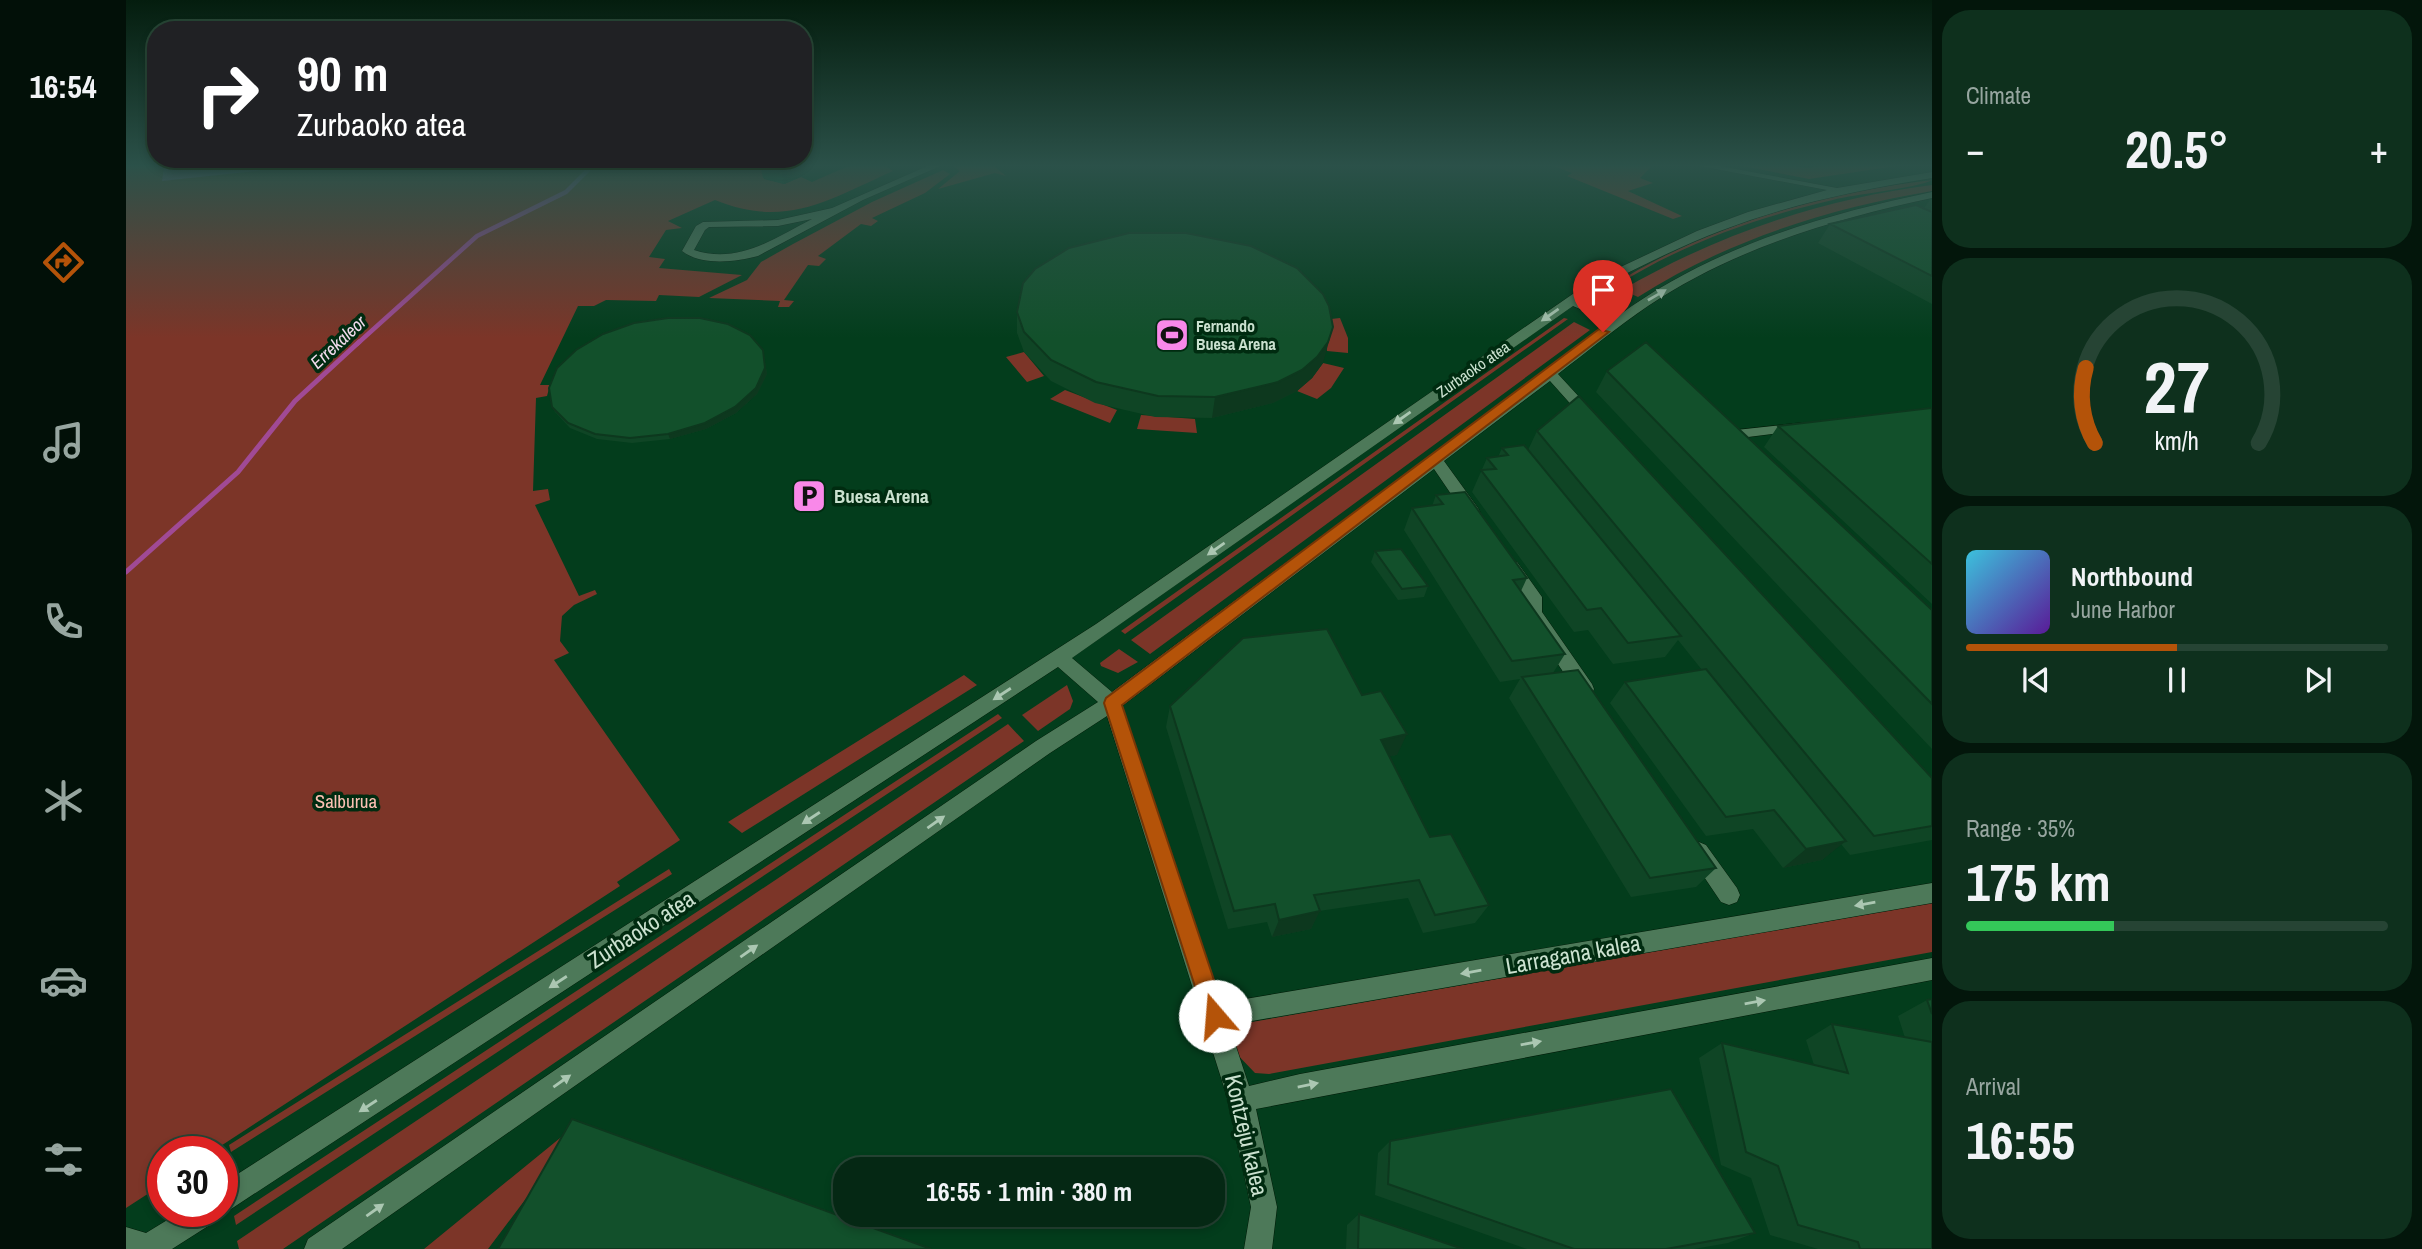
<!DOCTYPE html>
<meta charset="utf-8">
<style>
body{margin:0;font-family:"Archivo Narrow",sans-serif;background:#0e301d;color:#f1f3f6;height:100vh;display:flex;flex-direction:column;font-size:26px;white-space:nowrap}
*{box-sizing:border-box;margin:0}
p{font-size:23px;color:#97a6a0}
.icon{flex:none;width:38px;height:38px;fill:none;stroke:currentColor;stroke-width:2;stroke-linecap:round;stroke-linejoin:round}
.map{position:relative;flex:1;overflow:hidden}
.drawer{display:flex;flex-direction:column;gap:10px;padding:10px;background:#03160b;width:490px}
.drawer>*{flex:none}
.hud{position:absolute;left:21px;top:21px;width:665px;height:147px;border-radius:28px;box-shadow:0 4px 10px #0003,0 0 0 2px #264434;background:#202124;color:#fff;overflow:hidden}
.speed{position:absolute;left:21px;top:1136px;display:flex;gap:14px;font-size:35px;font-weight:700;text-align:center}
.speed>*{display:grid;place-content:center;width:91px;height:91px;border-radius:50%;background:#052814;box-shadow:0 4px 10px #0003,0 0 0 2px #264434;line-height:1}
.speed .limit{border:10px solid #d22;background:#fff;color:#111}
.pin{position:absolute;display:grid;place-items:center;width:60px;height:60px;color:#fff;margin:-72px -30px;border-radius:50% 50% 50% 0;rotate:-45deg;box-shadow:0 0 7px #0007}
.pin .icon{rotate:45deg}
.me{position:absolute;width:77px;margin:-38px;rotate:342deg;stroke-linejoin:round;filter:drop-shadow(0 0 5px #0008)}
.turn{display:flex;align-items:center;gap:24px;height:147px;padding:0 35px;font-size:32px}
.turn .icon{width:91px;height:91px;stroke-width:2.5}
.turn b{display:block;font-size:49px;line-height:60px}
.big{font-size:52px;font-weight:700;line-height:1.1}
.drawer .widget{flex:1;display:flex;flex-direction:column;justify-content:center;gap:10px;min-width:0;padding:0 24px;border-radius:28px;background:#0e301d}
.drawer .dial{align-items:center;gap:0}
.dial svg{height:182px;overflow:visible;fill:none;stroke:#264434;stroke-width:7;stroke-linecap:round;text-anchor:middle}
.dial text{fill:#f1f3f6;stroke:none}
.song{display:flex;align-items:center;gap:21px}
.cover{width:84px;height:84px;border-radius:10px;background:linear-gradient(135deg,hsl(190 70% 55%),hsl(270 70% 35%))}
.played{height:7px;border-radius:4px;background:linear-gradient(90deg,#b45309 50%,#264434 50%)}
.keys{display:flex;justify-content:space-around;direction:ltr}
.heat{display:flex;justify-content:space-between;align-items:center;font-size:38px;direction:ltr}
.charge{height:10px;border-radius:5px;background:linear-gradient(90deg,#34c759 35%,#264434 0)}
.trip{position:absolute;left:707px;top:1157px;width:392px;height:70px;border-radius:28px;background:#052814;box-shadow:0 4px 10px #0003,0 0 0 2px #264434;font-weight:700;line-height:70px;text-align:center}
main{display:flex;flex:1;min-height:0}
.dock{display:flex;flex-direction:column;width:126px;justify-content:space-around;align-items:center;background:#021008;color:#97a6a0}
.dock .icon{width:49px;height:49px}
.dock .on{color:#b45309}
.dock b{font-size:32px;color:#f1f3f6}
.map>svg:first-child{display:block}
.built{fill:#033d1c;fill-rule:evenodd}
.green{fill:#7c3528}
.water{fill:#a04a95}
.lines{fill:none;stroke-linecap:round;stroke-linejoin:round}
.stream-far1{stroke:#a04a95;stroke-width:4.5}
.stream{stroke:#a04a95;stroke-width:5}
.minor-casing{stroke:#001b07;stroke-width:1}
.minor{fill:#4d7959;fill-rule:evenodd}
.wall{fill:#0f4525}
.shaded-wall{fill:#0d381e}
.building{fill:#12502b;stroke:#0d381e;stroke-width:2}
.oneway{fill:#abc7b2}
.route{fill:#b45309;stroke:#753606;stroke-width:2}
.labels{text-anchor:middle;dominant-baseline:central;stroke-width:7;stroke-linejoin:round;paint-order:stroke}
.far-poi-label{font-size:16px;font-weight:bold;fill:#cae1cf;stroke:#002b10;text-anchor:start}
.far-street-label{font-size:16px;fill:#cae1cf;stroke:#002b10}
.far-water-label{font-size:18px;font-style:italic;fill:#f2dbee;stroke:#002b10}
.poi-label{font-size:19px;font-weight:bold;fill:#cae1cf;stroke:#002b10;text-anchor:start}
.park-label{font-size:19px;fill:#fcc0b3;stroke:#002b10}
.near-street-label{font-size:23px;fill:#cae1cf;stroke:#002b10}
</style>
<main>
<nav class="dock">
<b>16:54</b>
<svg class="icon on" aria-label="directions" viewBox="0 0 24 24"><path d="M12 3l9 9-9 9-9-9zM9 14v-3h6M13 9l2 2-2 2"/></svg>
<svg class="icon" aria-label="music" viewBox="0 0 24 24"><path d="M9 18V5l10-2v13"/><circle cx="6" cy="18" r="3"/><circle cx="16" cy="16" r="3"/></svg>
<svg class="icon" aria-label="phone" viewBox="0 0 24 24"><path d="M5 4h4l2 5-3 2q2 4 5 5l2-3 5 2v4C11 20 4 13 5 4z"/></svg>
<svg class="icon" aria-label="climate" viewBox="0 0 24 24"><path d="M12 3v18M4 7l16 10M4 17L20 7"/></svg>
<svg class="icon" aria-label="car" viewBox="0 0 24 24"><path d="M5 17H2v-5l4-1 3-4h7l3 4 3 1v5h-3M9 17h6M6 11h13"/><circle cx="7" cy="17" r="2"/><circle cx="17" cy="17" r="2"/></svg>
<svg class="icon" aria-label="filters" viewBox="0 0 24 24"><path d="M4 7h16M4 17h16"/><circle cx="9" cy="7" r="2"/><circle cx="15" cy="17" r="2"/></svg>
</nav>
<div class="map">
<svg width="1806" height="1249" viewBox="0 0 1806 1249">
<rect width="100%" height="100%" fill="#07351a"/>
<path class="built" d="M 571,164 L 1651,164 L 1682,168 L 1706,164 L 1806,164 L 1806,1249 L 362,1249 L 452,1128 L 450,1125 L 298,1249 L 0,1249 L 0,1176 L 37,1153 L 37,1211 L 96,1211 L 96,1152 L 39,1151 L 358,415 ZM 719,1169 L 1087,1169 L 1087,1214 L 719,1214 Z"/>
<path class="green" d="M 0,164 L 663,164 L 638,174 L 638,179 L 658,184 L 675,177 L 686,182 C 711,171 744,152 767,171 C 702,200 660,229 589,200 L 542,221 L 556,228 L 540,230 L 523,257 L 539,259 L 533,268 L 616,275 L 573,297 L 533,295 L 530,301 L 480,300 L 468,306 L 452,306 L 414,385 L 424,385 L 421,396 L 410,398 L 407,491 L 422,489 L 424,500 L 409,505 L 453,596 L 469,590 L 471,594 L 448,605 L 436,616 L 434,641 L 443,653 L 428,660 L 554,840 L 491,882 L 494,886 L 87,1151 L 37,1152 L 37,1184 L 0,1208 Z
M 834,164 L 870,164 L 869,167 L 880,176 L 869,173 L 812,189 L 834,171 L 827,166 Z
M 1422,164 L 1528,164 L 1514,178 L 1527,183 L 1502,191 L 1556,216 L 1547,219 L 1441,176 L 1446,173 Z
M 1606,164 L 1651,164 L 1682,168 L 1706,164 L 1784,164 L 1683,179 Z
M 817,170 L 824,174 L 799,193 L 746,218 L 752,221 L 745,226 L 735,224 L 692,256 L 700,259 L 693,266 L 682,265 L 658,300 L 668,301 L 663,307 L 652,307 L 654,301 L 583,298 L 621,280 L 635,262 L 667,244 L 746,202 Z
M 1806,180 C 1792,188 1729,194 1707,200 C 1631,217 1554,245 1488,287 L 1485,286 C 1580,226 1695,193 1806,180 Z
M 1806,185 L 1806,191 C 1703,208 1600,241 1512,297 L 1496,290 C 1592,234 1696,199 1806,185 Z
M 1214,318 L 1222,338 L 1222,353 L 1201,351 L 1196,320 Z
M 1438,318 L 1442,319 L 999,634 L 995,631 Z
M 1448,322 L 1464,330 L 1024,654 L 1005,640 Z
M 898,352 L 918,376 L 901,382 L 880,357 Z
M 1197,363 L 1218,368 L 1205,388 L 1191,399 L 1171,391 L 1186,378 Z
M 939,390 L 991,410 L 984,423 L 924,399 Z
M 1015,415 L 1069,419 L 1071,433 L 1011,429 Z
M 993,649 L 1012,662 L 992,673 L 975,666 L 974,663 Z
M 838,675 L 851,685 L 616,833 L 602,822 Z
M 941,685 L 947,701 L 944,709 L 912,731 L 896,715 Z
M 872,714 L 876,718 L 110,1225 L 108,1216 Z
M 882,724 L 898,741 L 157,1249 L 113,1249 L 111,1241 Z
M 543,869 L 546,874 L 105,1152 L 103,1145 Z
M 1806,903 L 1806,952 L 1143,1074 L 1129,1073 L 1106,1049 L 1107,1033 L 1120,1023 Z
M 450,1125 L 453,1128 L 362,1249 L 298,1249 Z"/>
<path class="water" d="M 54,164 L 142,164 L 140,168 L 130,171 L 36,181 L 38,167 Z"/>
<g class="lines">
<path class="stream-far1" d="M 231,344 L 351,236 L 440,192 L 468,164"/>
<path class="stream" d="M 0,572 L 112,472 L 169,401 L 233,342"/>
<g class="minor-casing">
<path id="minor" d="M 806,164 L 819,164 L 737,200 L 632,256 C 610,262 575,266 556,251 L 570,226 L 577,222 L 652,220 L 706,208 ZM 686,219 C 649,238 612,265 568,250 L 579,230 L 583,227 L 652,226 Z
M 1563,164 L 1583,164 L 1711,188 L 1806,172 L 1806,178 C 1703,195 1624,213 1530,259 C 1504,272 1478,283 1455,300 L 1492,316 C 1584,248 1695,215 1806,192 L 1806,198 C 1707,219 1607,249 1522,306 C 1491,327 1462,351 1432,374 L 1468,413 L 1468,419 L 1458,419 L 1424,381 L 1318,461 L 1352,508 L 1354,512 L 1352,516 L 1340,516 L 1308,469 L 996,706 L 1095,1003 L 1806,883 L 1806,903 L 1103,1025 L 1123,1086 L 1174,1074 L 1806,958 L 1806,980 L 1130,1109 L 1151,1207 L 1146,1249 L 1118,1249 L 1125,1207 L 1102,1100 L 981,716 L 924,753 L 216,1249 L 178,1249 L 182,1239 L 910,741 L 972,702 L 932,667 L 105,1209 L 93,1212 L 90,1221 L 46,1249 L 0,1249 L 0,1227 L 20,1233 L 56,1211 L 96,1211 L 96,1184 L 970,624 L 1467,280 L 1571,231 L 1622,212 L 1701,190 ZM 1447,306 L 1484,322 L 986,692 L 946,658 Z
M 1674,423 L 1679,424 L 1679,430 L 1622,437 L 1629,445 L 1622,450 L 1617,448 L 1603,434 L 1610,430 Z
M 1385,560 L 1391,562 L 1416,597 L 1416,612 L 1466,684 L 1468,689 L 1466,694 L 1452,694 L 1401,618 L 1398,598 L 1377,566 Z
M 1573,842 L 1580,845 L 1611,888 L 1614,895 L 1611,902 L 1603,905 L 1595,902 L 1566,859 L 1562,852 L 1566,845 Z"/>
</g>
<use href="#minor" class="minor"/>
</g>
<path class="wall" d="M 634,164 L 705,164 L 658,184 L 637,178 Z
M 1804,200 L 1806,200 L 1806,304 L 1692,243 L 1704,224 L 1798,208 Z
M 891,312 L 1197,363 L 1186,378 L 1171,391 L 1147,403 L 1086,418 L 1029,417 L 969,403 L 925,381 L 898,352 L 891,333 Z
M 638,355 L 641,374 L 631,394 L 610,413 L 580,429 L 544,439 L 506,443 L 471,439 L 444,428 L 429,412 L 426,407 Z
M 1481,371 L 1806,610 L 1806,749 L 1470,392 Z
M 1806,409 L 1806,604 L 1638,447 L 1652,426 Z
M 1411,431 L 1806,778 L 1806,840 L 1724,855 L 1715,844 L 1696,860 L 1657,868 L 1627,829 L 1580,836 L 1484,703 L 1499,682 L 1576,670 L 1552,640 L 1539,657 L 1487,664 L 1462,630 L 1448,632 L 1346,492 L 1361,458 L 1372,457 L 1376,448 L 1402,450 Z
M 1310,495 L 1401,578 L 1395,591 L 1439,654 L 1427,673 L 1590,868 L 1570,887 L 1505,897 L 1383,698 L 1394,679 L 1374,682 L 1278,530 L 1286,508 L 1306,506 Z
M 1249,551 L 1302,586 L 1298,597 L 1272,600 L 1245,562 Z
M 1236,695 L 1271,755 L 1263,756 L 1304,837 L 1363,905 L 1349,923 L 1297,933 L 1282,898 L 1193,911 L 1185,929 L 1146,937 L 1141,922 L 1102,929 L 1040,727 L 1044,706 Z
M 1806,999 L 1806,1249 L 1692,1249 L 1644,1235 L 1625,1178 L 1595,1165 L 1573,1058 L 1596,1043 L 1688,1065 L 1680,1040 L 1706,1024 L 1779,1038 L 1772,1016 L 1801,1000 Z
M 1264,1141 L 1629,1233 L 1602,1243 L 1568,1249 L 1401,1249 L 1249,1195 L 1252,1153 Z
M 1233,1214 L 1337,1249 L 1220,1249 L 1221,1225 Z"/>
<path class="shaded-wall" d="M 658,164 L 705,164 L 658,184 L 654,165 Z
M 1207,327 L 1197,363 L 1186,378 L 1171,391 L 1147,403 L 1086,418 L 1089,397 Z
M 637,350 L 641,374 L 631,394 L 610,413 L 580,429 L 544,439 L 542,434 Z
M 1281,734 L 1271,755 L 1246,760 L 1255,740 Z
M 1720,841 L 1696,860 L 1657,868 L 1680,849 Z
M 1194,911 L 1185,929 L 1146,937 L 1153,920 Z"/>
<path class="building" d="M 1790,205 L 1806,212 L 1806,276 L 1704,224 Z
M 1003,233 L 1060,233 L 1125,246 L 1171,268 L 1197,294 L 1203,306 L 1207,327 L 1202,342 L 1191,357 L 1176,370 L 1152,382 L 1089,397 L 1032,396 L 970,382 L 925,360 L 898,332 L 891,312 L 897,283 L 909,269 L 943,248 Z
M 542,318 L 574,318 L 602,324 L 624,335 L 637,350 L 639,368 L 630,388 L 609,407 L 579,423 L 542,434 L 504,438 L 469,434 L 442,423 L 426,407 L 423,388 L 431,368 L 450,350 L 477,334 L 508,323 Z
M 1520,342 L 1806,610 L 1806,704 L 1481,371 Z
M 1453,396 L 1806,778 L 1806,826 L 1748,836 L 1411,431 Z
M 1805,408 L 1806,409 L 1806,564 L 1652,426 Z
M 1398,445 L 1555,636 L 1502,643 L 1475,608 L 1461,610 L 1355,470 L 1370,469 L 1361,458 L 1382,455 L 1376,448 Z
M 1339,492 L 1401,578 L 1387,580 L 1439,654 L 1386,661 L 1286,508 L 1317,504 L 1310,495 Z
M 1275,549 L 1302,586 L 1276,589 L 1249,551 Z
M 1201,629 L 1236,695 L 1255,691 L 1281,734 L 1255,740 L 1304,837 L 1325,834 L 1363,905 L 1309,915 L 1293,880 L 1188,895 L 1194,911 L 1153,920 L 1149,904 L 1108,911 L 1044,706 L 1117,638 Z
M 1580,669 L 1720,841 L 1680,849 L 1648,810 L 1600,817 L 1499,682 Z
M 1452,670 L 1590,868 L 1524,878 L 1396,677 Z
M 1806,999 L 1806,1014 L 1801,1000 Z
M 1706,1024 L 1806,1042 L 1806,1249 L 1734,1249 L 1732,1242 L 1672,1225 L 1652,1166 L 1620,1152 L 1596,1043 L 1722,1073 Z
M 1545,1089 L 1629,1233 L 1540,1249 L 1448,1249 L 1262,1184 L 1264,1141 Z
M 446,1119 L 805,1249 L 372,1249 Z
M 1233,1214 L 1337,1249 L 1232,1249 Z"/>
<defs><path id="oneway-solid" d="M-6-.8H1V-3.2L6.5 0L1 3.2V.8H-6Z" transform="scale(1.75)"/></defs>
<g class="oneway">
<use href="#oneway-solid" transform="translate(1531 295) rotate(-30)"/>
<use href="#oneway-solid" transform="translate(1424 315) rotate(145)"/>
<use href="#oneway-solid" transform="translate(1276 418) rotate(145)"/>
<use href="#oneway-solid" transform="translate(1090 549) rotate(145)"/>
<use href="#oneway-solid" transform="translate(876 694) rotate(147)"/>
<use href="#oneway-solid" transform="translate(685 818) rotate(147)"/>
<use href="#oneway-solid" transform="translate(810 822) rotate(-35)"/>
<use href="#oneway-solid" transform="translate(1739 904) rotate(170)"/>
<use href="#oneway-solid" transform="translate(623 951) rotate(-35)"/>
<use href="#oneway-solid" transform="translate(1345 972) rotate(170)"/>
<use href="#oneway-solid" transform="translate(432 982) rotate(147)"/>
<use href="#oneway-solid" transform="translate(1629 1002) rotate(-10)"/>
<use href="#oneway-solid" transform="translate(1405 1043) rotate(-10)"/>
<use href="#oneway-solid" transform="translate(436 1081) rotate(-35)"/>
<use href="#oneway-solid" transform="translate(1182 1085) rotate(-11)"/>
<use href="#oneway-solid" transform="translate(242 1106) rotate(147)"/>
<use href="#oneway-solid" transform="translate(249 1210) rotate(-35)"/>
</g>
<linearGradient id="sky" x2="0" y2="1"><stop stop-color="#041d0e"/><stop offset="0.49" stop-color="#2b5149"/><stop offset="1" stop-color="#2b5149" stop-opacity="0"/></linearGradient>
<rect width="1806" height="338" fill="url(#sky)"/>
<path class="route" d="M 1473,329 L 1483,332 L 996,705 L 1100,1016 L 1097,1024 L 1089,1027 L 1081,1024 L 978,703 L 980,698 Z"/>
<defs>
<g id="stadium-square" transform="scale(1.75)"><rect x="-9" y="-9" width="18" height="18" rx="4" fill="#f988e9" stroke="#002b10"/><path d="M0-5a6.5 5 0 1 0 0 10a6.5 5 0 1 0 0-10ZM-3.5-1.8h7v3.6h-7Z" fill="#111"/></g>
<g id="parking-square" transform="scale(1.75)"><rect x="-9" y="-9" width="18" height="18" rx="4" fill="#f988e9" stroke="#002b10"/><path d="M-3.5-5.5H1a3.5 3.5 0 0 1 0 7H-1V5.5H-3.5ZM-1-3.4V-.6H.8a1.4 1.4 0 0 0 0-2.8Z" fill="#111"/></g>
</defs>
<g fill-rule="evenodd">
<use href="#stadium-square" x="1046" y="335"/>
<use href="#parking-square" x="683" y="496"/>
</g>
<g class="labels">
<g class="far-poi-label">
<text x="1070" y="326">Fernando<tspan x="1070" dy="18">Buesa Arena</tspan></text>
</g>
<g class="far-street-label">
<text transform="translate(1347 369) rotate(-35)">Zurbaoko atea</text>
</g>
<g class="far-water-label">
<text transform="translate(212 342) rotate(-43)">Errekaleor</text>
</g>
<g class="poi-label">
<text x="708" y="496">Buesa Arena</text>
</g>
<g class="park-label">
<text x="220" y="801">Salburua</text>
</g>
<g class="near-street-label">
<text transform="translate(515 929) rotate(-33)">Zurbaoko atea</text>
<text transform="translate(1447 954) rotate(-10)">Larragana kalea</text>
<text transform="translate(1121 1135) rotate(77)">Kontzeju kalea</text>
</g>
</g>
</svg>
<div class="speed"><div class="limit">30</div></div>
<div class="pin" style="left:1477px;top:332px;background:#d93025"><svg class="icon" aria-label="arrive" viewBox="0 0 24 24"><path d="M6 21V4h12l-3 4 3 4H6"/></svg></div>
<svg class="me" style="left:1089px;top:1016px" viewBox="-20 -20 40 40"><circle r="19" fill="#fff"/><path d="M0-13L10 11 0 6-10 11z" fill="#b45309"/></svg>
<div class="trip">16:55 · 1 min · 380 m</div>
<div class="hud">
<div class="turn"><svg class="icon" aria-label="right" viewBox="0 0 24 24"><path d="M7 20v-9h11M14 6l5 5-5 5"/></svg><div><b>90 m</b>Zurbaoko atea</div></div>
</div>
</div>
<section class="drawer">
<div class="widget"><p>Climate</p>
<div class="heat"><a>−</a><b class="big">20.5°</b><a>+</a></div>
</div>
<div class="widget dial"><svg viewBox="0 0 100 80">
<path d="M14 69A42 42 0 1 1 86 69"/>
<path d="M14 69A42 42 0 0 1 10 36" stroke="#b45309"/>
<text x="50" y="56" font-size="32" font-weight="700">27</text>
<text x="50" y="72" font-size="11">km/h</text>
</svg></div>
<div class="widget">
<div class="song"><i class="cover"></i><div><b>Northbound</b><p>June Harbor</p></div></div>
<div class="played"></div>
<div class="keys"><svg class="icon" aria-label="previous" viewBox="0 0 24 24"><path d="M18 5L8 12l10 7zM5 5v14"/></svg><svg class="icon" aria-label="pause" viewBox="0 0 24 24"><path d="M8 5v14M16 5v14"/></svg><svg class="icon" aria-label="next" viewBox="0 0 24 24"><path d="M6 5l10 7-10 7zM19 5v14"/></svg></div>
</div>
<div class="widget"><p>Range · 35%</p><b class="big">175 km</b><div class="charge"></div></div>
<div class="widget"><p>Arrival</p><b class="big">16:55</b></div>
</section>
</main>
